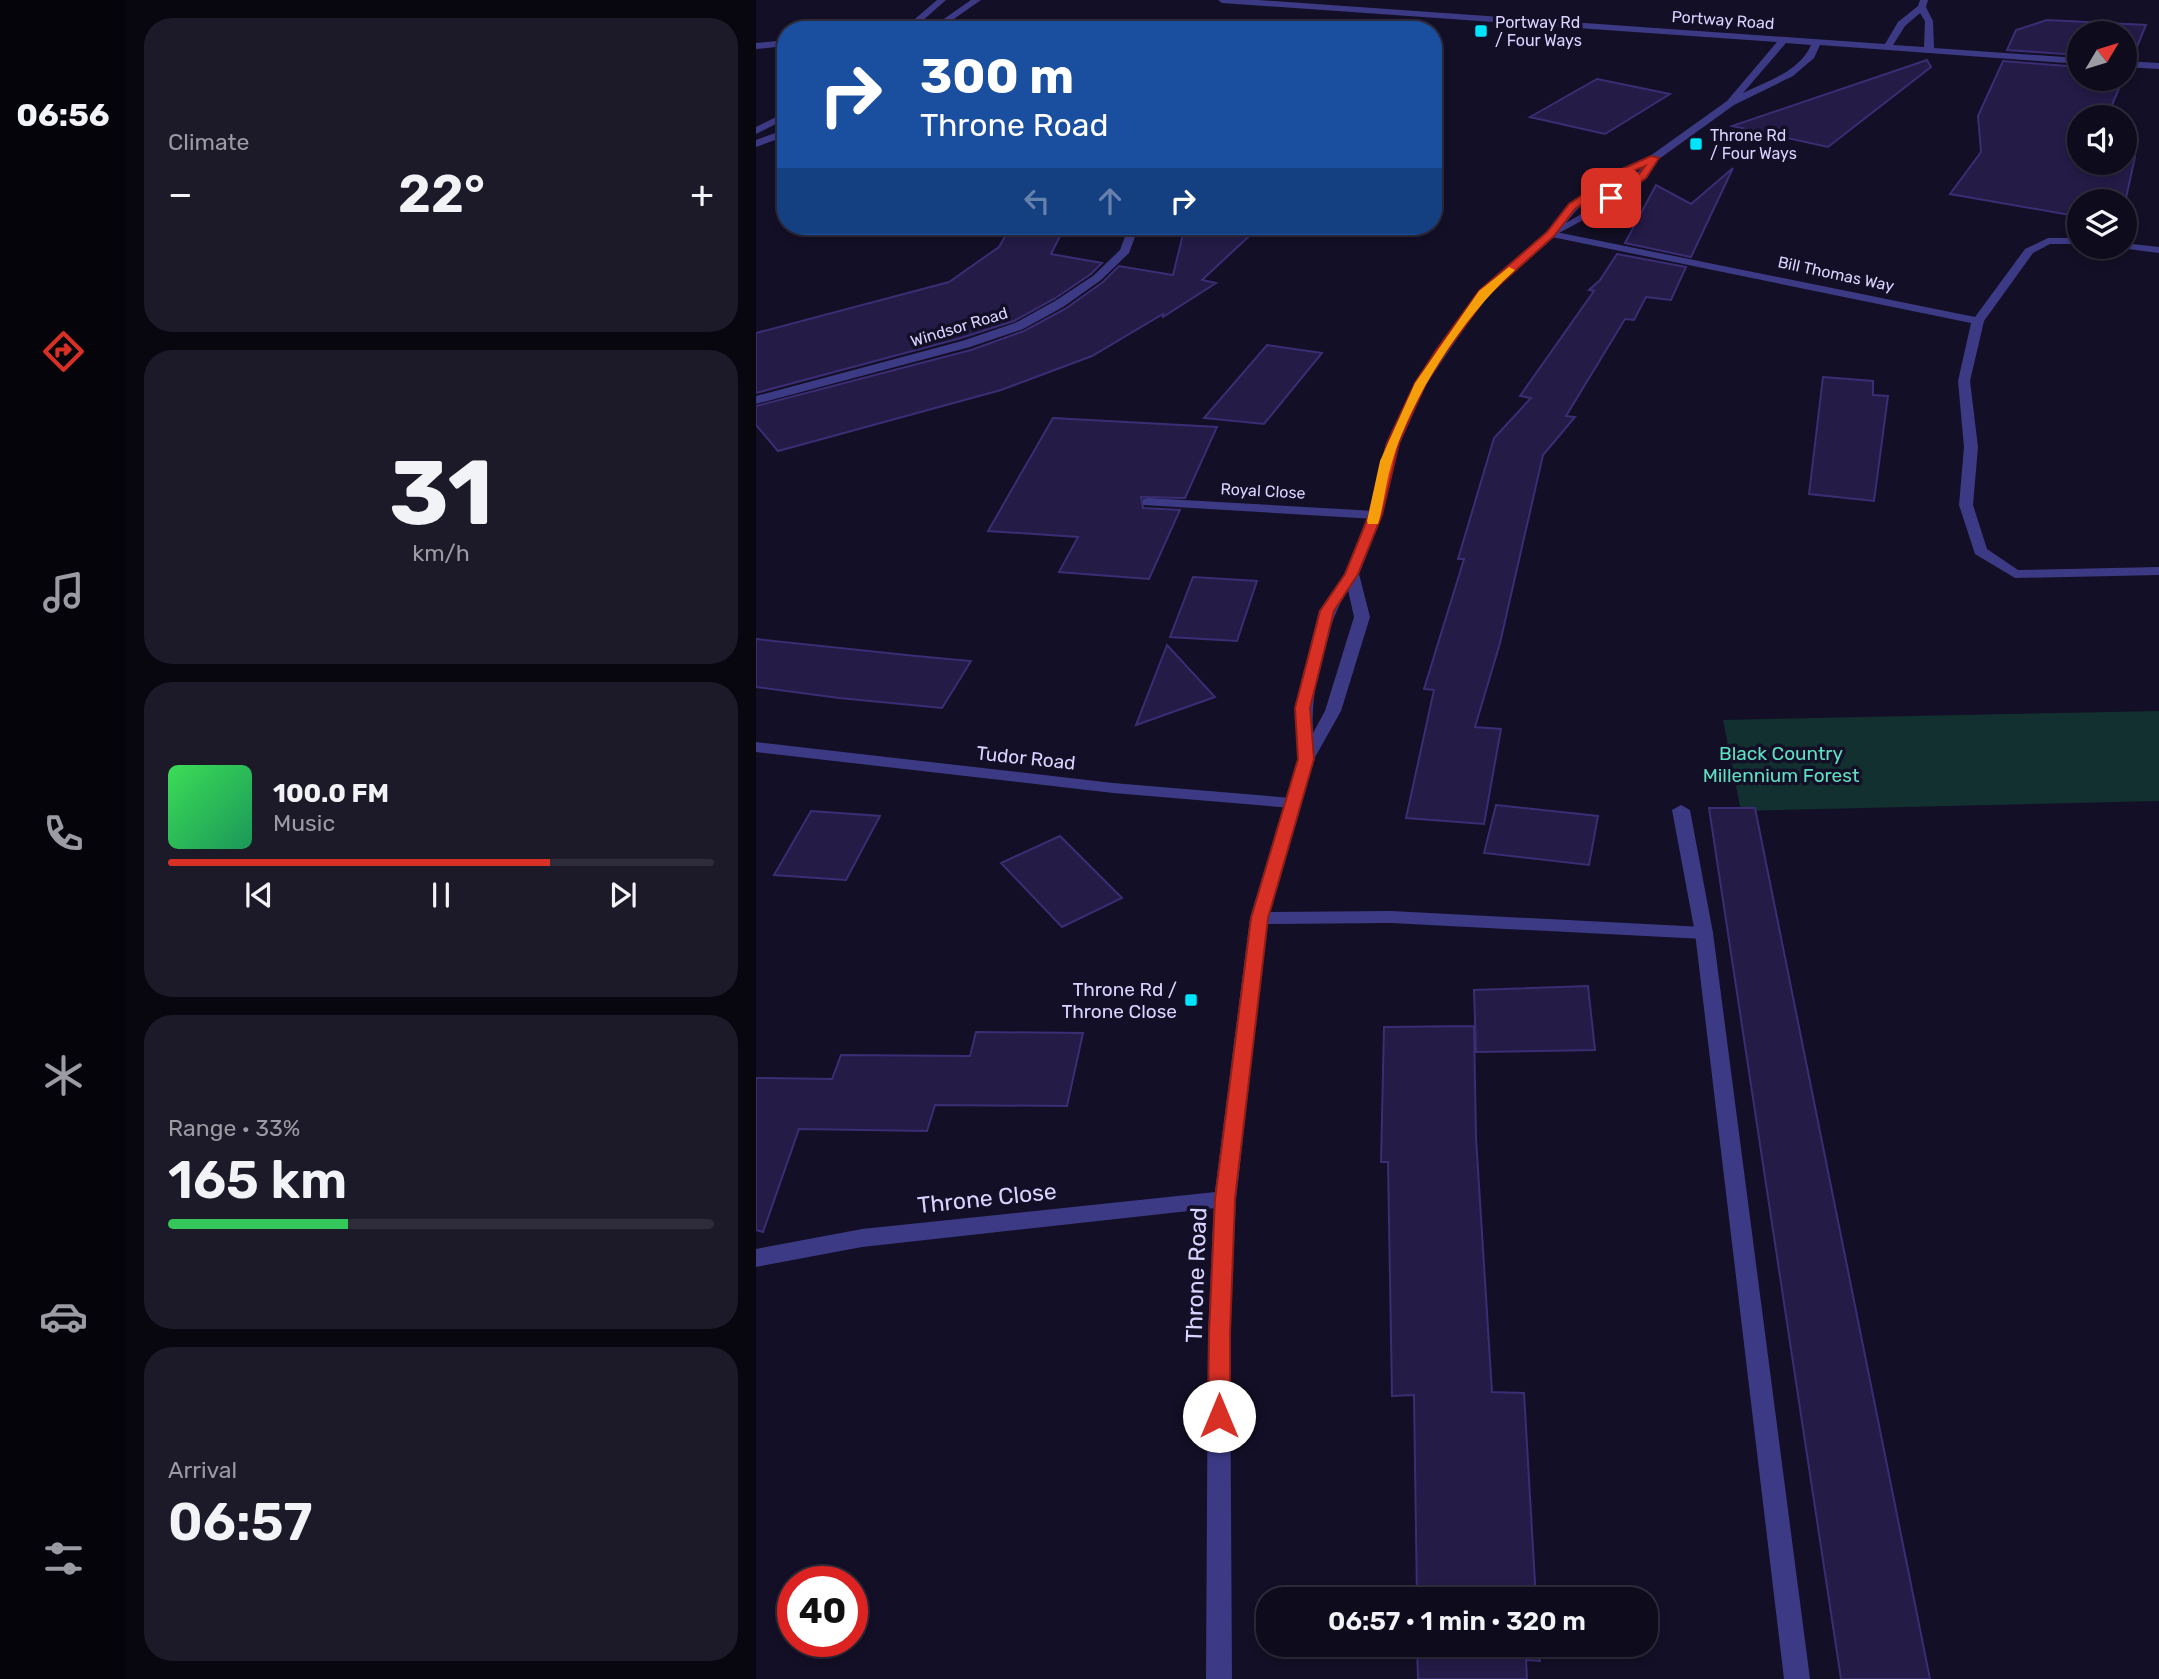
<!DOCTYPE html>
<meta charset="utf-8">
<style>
body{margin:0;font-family:Rubik,sans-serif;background:#1c1929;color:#f1f3f6;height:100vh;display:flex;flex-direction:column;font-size:26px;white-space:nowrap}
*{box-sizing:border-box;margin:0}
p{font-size:23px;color:#9b9ba3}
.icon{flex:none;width:38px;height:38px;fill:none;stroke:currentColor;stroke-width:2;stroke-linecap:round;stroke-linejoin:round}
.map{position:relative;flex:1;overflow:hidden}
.side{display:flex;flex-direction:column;gap:18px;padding:18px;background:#08060f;width:630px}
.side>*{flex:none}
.hud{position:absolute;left:21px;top:21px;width:665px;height:214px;border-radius:28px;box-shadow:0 4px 10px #0003,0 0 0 2px #2e2b3b;background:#1a4fa0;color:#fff;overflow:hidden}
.needle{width:46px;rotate:52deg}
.tools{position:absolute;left:1311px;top:21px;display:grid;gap:14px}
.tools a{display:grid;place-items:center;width:70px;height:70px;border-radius:50%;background:#0e0b1c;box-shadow:0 4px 10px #0003,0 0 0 2px #2e2b3b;font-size:35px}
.speed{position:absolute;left:21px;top:1566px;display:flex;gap:14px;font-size:35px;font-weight:700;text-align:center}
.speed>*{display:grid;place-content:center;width:91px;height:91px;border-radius:50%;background:#0e0b1c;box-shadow:0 4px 10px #0003,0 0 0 2px #2e2b3b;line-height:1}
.speed .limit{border:10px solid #d22;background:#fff;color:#111}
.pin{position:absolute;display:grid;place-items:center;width:60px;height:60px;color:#fff;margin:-30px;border-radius:14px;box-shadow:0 4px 10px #0006}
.me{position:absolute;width:77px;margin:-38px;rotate:0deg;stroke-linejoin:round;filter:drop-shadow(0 0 5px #0008)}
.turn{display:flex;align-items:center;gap:24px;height:147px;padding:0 28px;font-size:32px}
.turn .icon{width:91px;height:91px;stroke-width:2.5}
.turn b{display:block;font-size:49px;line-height:60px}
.lanes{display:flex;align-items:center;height:66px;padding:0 28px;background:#0003;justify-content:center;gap:35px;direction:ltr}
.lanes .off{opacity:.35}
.big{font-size:52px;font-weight:600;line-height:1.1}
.side .tile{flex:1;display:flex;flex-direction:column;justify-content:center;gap:10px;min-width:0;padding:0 24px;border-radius:28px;background:#1c1929}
.side .dial{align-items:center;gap:0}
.dial b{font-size:91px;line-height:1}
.song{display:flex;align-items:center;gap:21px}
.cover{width:84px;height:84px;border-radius:10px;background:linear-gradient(135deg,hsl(130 70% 55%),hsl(150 70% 35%))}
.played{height:7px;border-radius:4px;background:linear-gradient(90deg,#d93025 70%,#2e2b3b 70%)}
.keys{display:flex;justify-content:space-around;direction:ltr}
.heat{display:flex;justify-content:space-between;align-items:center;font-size:38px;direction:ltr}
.charge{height:10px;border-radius:5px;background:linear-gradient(90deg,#34c759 33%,#2e2b3b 0)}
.trip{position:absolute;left:500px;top:1587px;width:402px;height:70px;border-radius:28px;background:#0e0b1c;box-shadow:0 4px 10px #0003,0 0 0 2px #2e2b3b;font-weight:600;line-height:70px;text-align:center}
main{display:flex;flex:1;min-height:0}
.tab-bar{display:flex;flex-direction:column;width:126px;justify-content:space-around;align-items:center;background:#06040b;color:#9b9ba3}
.tab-bar .icon{width:49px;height:49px}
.tab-bar .active{color:#d93025}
.tab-bar b{font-size:32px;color:#f1f3f6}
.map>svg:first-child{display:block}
.green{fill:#12302f}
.building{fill:#241b47;stroke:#3b2d73;stroke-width:2}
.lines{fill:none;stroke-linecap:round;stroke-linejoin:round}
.service{fill:#3d3a85;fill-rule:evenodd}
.minor{fill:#3d3a85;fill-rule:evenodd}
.tertiary{fill:#3d3a85;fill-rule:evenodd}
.route{fill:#d93025;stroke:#8d1f18;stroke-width:2}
.slow{fill:#f59e0b}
.poi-dot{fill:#00e5ff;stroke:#130f26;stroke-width:2.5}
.labels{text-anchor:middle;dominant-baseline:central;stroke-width:7;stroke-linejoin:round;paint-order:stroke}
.far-street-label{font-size:16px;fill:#d9d4ff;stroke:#130f26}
.far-poi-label{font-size:16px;fill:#d9d4ff;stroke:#130f26;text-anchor:start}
.park-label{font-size:19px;fill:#5fe0c0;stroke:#130f26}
.street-label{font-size:19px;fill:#d9d4ff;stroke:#130f26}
.poi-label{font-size:19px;fill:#d9d4ff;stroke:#130f26;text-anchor:end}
.near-street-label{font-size:23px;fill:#d9d4ff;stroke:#130f26}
</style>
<main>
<nav class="tab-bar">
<b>06:56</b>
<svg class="icon active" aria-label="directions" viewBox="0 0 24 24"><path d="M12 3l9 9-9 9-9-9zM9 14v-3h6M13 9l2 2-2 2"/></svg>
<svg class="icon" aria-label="music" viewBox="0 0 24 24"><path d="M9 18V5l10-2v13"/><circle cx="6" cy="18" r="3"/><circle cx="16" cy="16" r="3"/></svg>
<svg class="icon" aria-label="phone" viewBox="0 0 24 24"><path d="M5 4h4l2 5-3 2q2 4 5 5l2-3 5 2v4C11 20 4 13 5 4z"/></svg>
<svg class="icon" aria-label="climate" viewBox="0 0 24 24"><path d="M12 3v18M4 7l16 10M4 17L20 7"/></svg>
<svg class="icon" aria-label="car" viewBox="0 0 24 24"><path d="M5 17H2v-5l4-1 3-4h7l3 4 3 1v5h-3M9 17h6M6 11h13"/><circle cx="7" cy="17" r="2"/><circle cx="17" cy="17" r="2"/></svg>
<svg class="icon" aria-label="filters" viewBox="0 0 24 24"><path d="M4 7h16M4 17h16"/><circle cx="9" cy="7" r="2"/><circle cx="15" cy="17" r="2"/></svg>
</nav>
<section class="side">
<div class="tile"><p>Climate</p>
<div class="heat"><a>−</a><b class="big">22°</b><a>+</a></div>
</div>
<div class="tile dial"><b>31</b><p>km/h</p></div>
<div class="tile">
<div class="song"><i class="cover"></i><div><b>100.0 FM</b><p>Music</p></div></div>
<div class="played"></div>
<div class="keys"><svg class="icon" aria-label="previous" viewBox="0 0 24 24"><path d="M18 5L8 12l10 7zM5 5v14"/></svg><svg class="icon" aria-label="pause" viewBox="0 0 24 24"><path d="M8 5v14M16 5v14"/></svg><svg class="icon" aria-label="next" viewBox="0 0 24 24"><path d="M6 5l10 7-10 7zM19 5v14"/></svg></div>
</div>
<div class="tile"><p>Range · 33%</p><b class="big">165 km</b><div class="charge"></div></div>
<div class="tile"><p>Arrival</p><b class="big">06:57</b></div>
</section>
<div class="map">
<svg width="1403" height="1679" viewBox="0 0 1403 1679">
<rect width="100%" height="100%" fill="#130f26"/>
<path class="green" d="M 1403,711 L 1403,801 L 985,811 L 967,720 Z"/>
<path class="building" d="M 1291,20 L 1390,25 L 1376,59 L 1368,58 L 1368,33 L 1323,33 L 1323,55 L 1251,50 L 1260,30 Z
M 1171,60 L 1175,67 L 1072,147 L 976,126 Z
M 1247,61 L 1323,67 L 1323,79 L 1367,79 L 1351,117 L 1323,117 L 1323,163 L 1368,163 L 1368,156 L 1379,157 L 1368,207 L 1368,201 L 1323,201 L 1323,223 L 1312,222 L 1314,215 L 1194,194 L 1225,152 L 1222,116 Z
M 841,79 L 914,94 L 849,134 L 774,117 Z
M 977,168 L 935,257 L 869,243 L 900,185 L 935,204 Z
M 255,226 L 309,226 L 295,254 L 346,263 L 335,274 L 298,299 L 258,321 L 205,338 L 0,393 L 0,333 L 193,282 L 243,247 Z
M 429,226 L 504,226 L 446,280 L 460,283 L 407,317 L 407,314 L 336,356 L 245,390 L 22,451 L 0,425 L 0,406 L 215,350 L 268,331 L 309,309 L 347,282 L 363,266 L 417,275 Z
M 861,254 L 930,267 L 915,300 L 890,297 L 878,320 L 869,319 L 810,416 L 819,417 L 787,455 L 744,643 L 719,727 L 745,729 L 728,824 L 650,818 L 678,690 L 668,689 L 708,559 L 702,559 L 738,438 L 775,398 L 764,396 L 838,291 L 833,290 L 844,280 Z
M 511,345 L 566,353 L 508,424 L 448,418 Z
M 1067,377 L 1117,381 L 1117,395 L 1132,396 L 1118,501 L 1053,494 Z
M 297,418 L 461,427 L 429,498 L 385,497 L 387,508 L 424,510 L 393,579 L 303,572 L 322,537 L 232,531 Z
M 437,577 L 501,581 L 481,641 L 414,637 Z
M 0,639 L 160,656 L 215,661 L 186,708 L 83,698 L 0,687 Z
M 411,645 L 459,697 L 380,725 Z
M 740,805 L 842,816 L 833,865 L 728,853 Z
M 953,808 L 999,808 L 1174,1679 L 1085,1679 Z
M 55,811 L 124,816 L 90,880 L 18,875 Z
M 304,836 L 366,898 L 306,927 L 245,863 Z
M 832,986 L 839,1050 L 720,1052 L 718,990 Z
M 718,1026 L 720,1138 L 736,1392 L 768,1393 L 780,1600 L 661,1600 L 658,1395 L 636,1396 L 632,1162 L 625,1162 L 628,1027 Z
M 220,1032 L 327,1033 L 311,1106 L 179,1105 L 171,1131 L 43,1129 L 7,1232 L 0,1230 L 0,1078 L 76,1079 L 85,1055 L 214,1056 Z
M 661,1645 L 783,1645 L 784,1661 L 770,1660 L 771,1679 L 662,1679 Z"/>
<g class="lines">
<path class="service" d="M 925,805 L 934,810 L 957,933 L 1054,1679 L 1028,1679 L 939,933 L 916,810 Z"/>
<path class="minor" d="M 30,40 L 30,46 L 0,49 L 0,43 Z
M 373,226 L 383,226 L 373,253 L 345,280 L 307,307 L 267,329 L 214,347 L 0,404 L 0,396 L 206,341 L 259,323 L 299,301 L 337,276 L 364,250 Z
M 795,231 L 1219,317 L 1269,249 L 1292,238 L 1323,238 L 1323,244 L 1294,244 L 1277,253 L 1228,321 L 1214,381 L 1222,447 L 1217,505 L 1231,549 L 1262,570 L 1403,567 L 1403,575 L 1259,578 L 1219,554 L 1203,505 L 1208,447 L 1202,381 L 1215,323 L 791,236 L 791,232 Z
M 1368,243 L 1403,247 L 1403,253 L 1364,248 L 1368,247 Z
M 392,498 L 619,511 L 626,515 L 619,519 L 387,505 L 387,499 Z
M 0,742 L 357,783 L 536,798 L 545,803 L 536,808 L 357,793 L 0,752 Z
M 635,911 L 948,927 L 955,929 L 957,933 L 955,937 L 948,939 L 635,923 L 503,924 L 497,922 L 494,918 L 497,914 L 503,912 Z
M 469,1191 L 477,1193 L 480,1199 L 477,1205 L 469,1207 L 106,1247 L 0,1267 L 0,1249 L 106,1229 Z"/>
<path class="tertiary" d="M 181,0 L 190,0 L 156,30 L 146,30 Z
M 215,0 L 225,0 L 182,30 L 172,30 Z
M 462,0 L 502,0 L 1129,44 L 1142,22 L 1162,6 L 1164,0 L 1172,0 L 1170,7 L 1177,21 L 1178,48 L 1323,58 L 1323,64 L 1064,45 L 1058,58 L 1037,76 L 978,105 L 903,159 L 883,184 L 859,203 L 801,234 L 731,295 L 671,383 L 644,443 L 626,515 L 603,574 L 614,617 L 585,711 L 558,759 L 512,918 L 480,1199 L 474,1334 L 476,1679 L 450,1679 L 452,1334 L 458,1199 L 494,918 L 542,758 L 539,708 L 563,611 L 589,574 L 612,515 L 630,443 L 659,383 L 723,291 L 791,232 L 812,205 L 863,170 L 894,156 L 971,101 L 1021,42 L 466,3 ZM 1164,13 L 1169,21 L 1168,47 L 1137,45 L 1149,26 ZM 1030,43 L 1055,45 C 1044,71 1012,81 987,93 ZM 887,167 L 851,199 L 810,223 C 828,198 859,179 887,167 ZM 592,590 L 598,617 L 569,711 L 557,733 C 554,692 570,624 592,590 Z
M 1368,61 L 1403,63 L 1403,69 L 1368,67 Z
M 30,112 L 30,119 L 0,134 L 0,127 Z
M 30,129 L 30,136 L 0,147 L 0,140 Z"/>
</g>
<path class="route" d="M 895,156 L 903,158 L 890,178 L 859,201 L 851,198 L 883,174 L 889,166 L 870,174 L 819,209 L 798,236 L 731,296 L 690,352 L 670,383 L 643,443 L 626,515 L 602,574 L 578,611 L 554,708 L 558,759 L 512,918 L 479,1199 L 474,1334 L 474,1416 L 471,1422 L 463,1425 L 456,1422 L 452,1416 L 453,1334 L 459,1199 L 495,918 L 542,759 L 539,708 L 564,611 L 589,574 L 613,515 L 631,443 L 659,383 L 681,349 L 723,291 L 791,232 L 813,204 L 864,170 Z"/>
<path class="slow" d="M 753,267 L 759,270 L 757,272 C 707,317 655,398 636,462 C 630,481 628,502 623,521 L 622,524 L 612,524 L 611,521 L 624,461 L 659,383 L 723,291 Z"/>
<g class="poi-dot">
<rect x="718" y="24" width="14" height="14" rx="3.5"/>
<rect x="933" y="137" width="14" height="14" rx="3.5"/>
<rect x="428" y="993" width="14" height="14" rx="3.5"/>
</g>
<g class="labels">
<g class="far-street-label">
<text transform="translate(967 20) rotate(4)">Portway Road</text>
<text transform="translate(1080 274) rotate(12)">Bill Thomas Way</text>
<text transform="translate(203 327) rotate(-17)">Windsor Road</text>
<text transform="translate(507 491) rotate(3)">Royal Close</text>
</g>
<g class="far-poi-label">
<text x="739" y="22">Portway Rd<tspan x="739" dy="18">/ Four Ways</tspan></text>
<text x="954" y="135">Throne Rd<tspan x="954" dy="18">/ Four Ways</tspan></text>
</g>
<g class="park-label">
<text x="1025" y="753">Black Country<tspan x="1025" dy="22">Millennium Forest</tspan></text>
</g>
<g class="street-label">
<text transform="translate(270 758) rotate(6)">Tudor Road</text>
</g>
<g class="poi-label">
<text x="421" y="989">Throne Rd /<tspan x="421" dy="22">Throne Close</tspan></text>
</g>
<g class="near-street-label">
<text transform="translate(231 1198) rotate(-6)">Throne Close</text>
<text transform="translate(440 1275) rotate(-88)">Throne Road</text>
</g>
</g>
</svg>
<div class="tools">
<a><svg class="needle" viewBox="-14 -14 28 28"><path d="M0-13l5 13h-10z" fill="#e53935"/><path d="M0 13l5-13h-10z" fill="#9b9ba3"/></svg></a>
<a><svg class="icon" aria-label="sound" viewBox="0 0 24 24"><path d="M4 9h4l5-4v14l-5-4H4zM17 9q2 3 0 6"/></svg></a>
<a><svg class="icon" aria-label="layers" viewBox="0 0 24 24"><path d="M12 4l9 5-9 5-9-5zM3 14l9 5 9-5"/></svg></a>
</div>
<div class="speed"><div class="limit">40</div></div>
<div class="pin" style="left:855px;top:198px;background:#d93025"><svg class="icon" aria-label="arrive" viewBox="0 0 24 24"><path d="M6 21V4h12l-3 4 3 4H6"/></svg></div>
<svg class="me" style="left:463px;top:1416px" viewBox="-20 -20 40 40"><circle r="19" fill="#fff"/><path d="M0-13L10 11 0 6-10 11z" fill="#d93025"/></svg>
<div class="trip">06:57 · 1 min · 320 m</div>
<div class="hud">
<div class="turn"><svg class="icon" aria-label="right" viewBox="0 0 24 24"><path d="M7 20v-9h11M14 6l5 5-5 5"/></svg><div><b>300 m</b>Throne Road</div></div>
<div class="lanes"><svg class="icon off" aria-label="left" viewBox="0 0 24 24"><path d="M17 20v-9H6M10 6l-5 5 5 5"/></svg><svg class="icon off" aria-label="ahead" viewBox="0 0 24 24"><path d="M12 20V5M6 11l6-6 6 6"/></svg><svg class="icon" aria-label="right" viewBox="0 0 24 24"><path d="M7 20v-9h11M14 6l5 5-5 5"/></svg></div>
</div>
</div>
</main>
